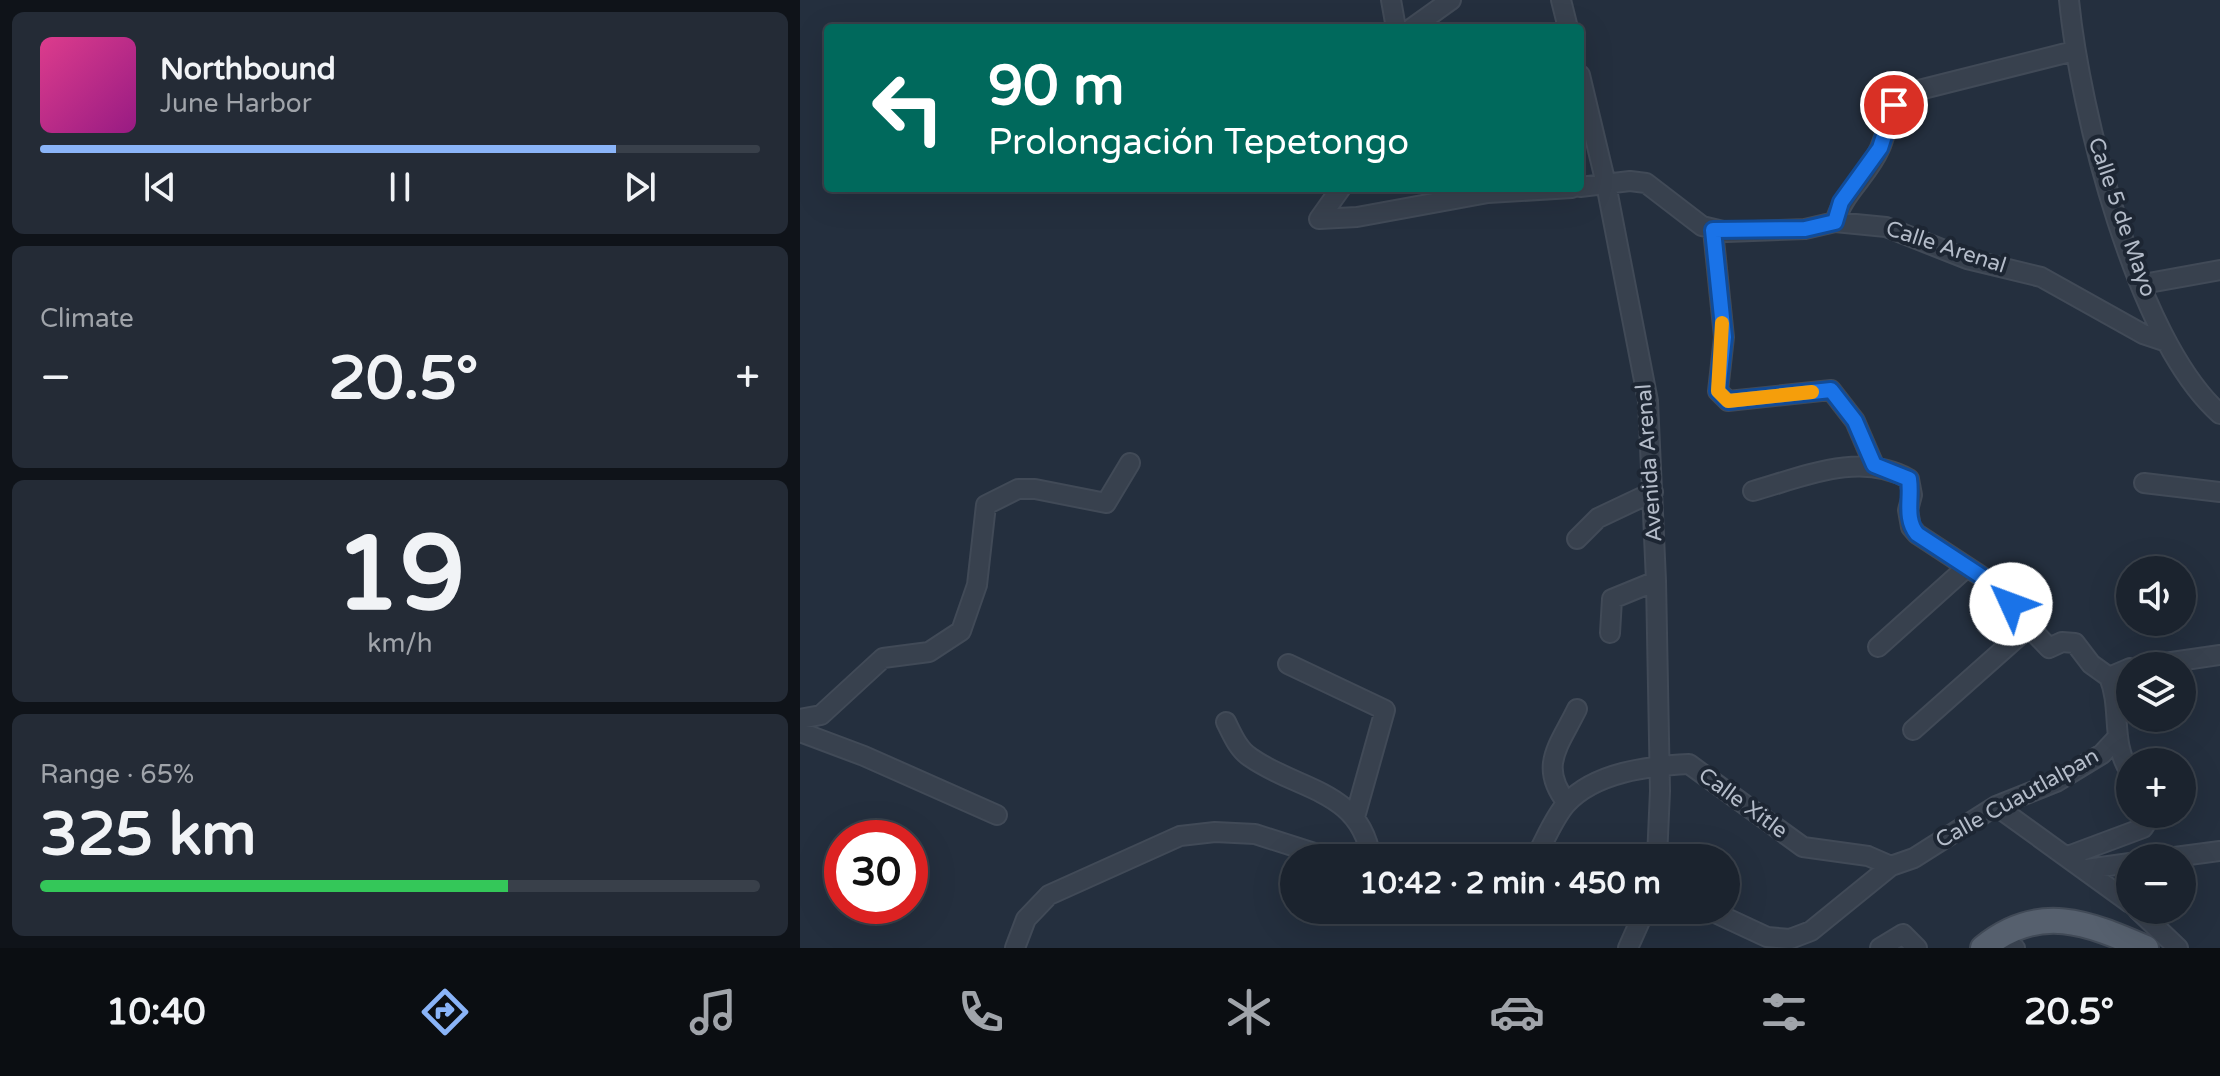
<!DOCTYPE html>
<meta charset="utf-8">
<style>
body{margin:0;font-family:"Varela Round",sans-serif;background:#242b36;color:#f1f3f6;height:100vh;display:flex;flex-direction:column;font-size:30px;white-space:nowrap}
*{box-sizing:border-box;margin:0}
p{font-size:26px;color:#a0a4aa}
.icon{flex:none;width:44px;height:44px;fill:none;stroke:currentColor;stroke-width:2;stroke-linecap:round;stroke-linejoin:round}
.map{position:relative;flex:1;overflow:hidden}
.details{display:flex;flex-direction:column;gap:12px;padding:12px;background:#0f1319;width:800px}
.details>*{flex:none}
.guide{position:absolute;left:24px;top:24px;width:760px;height:168px;border-radius:8px;box-shadow:0 8px 32px #0002,0 0 0 2px #39404a;background:#00695c;color:#fff;overflow:hidden}
.controls{position:absolute;left:1316px;top:556px;display:grid;gap:16px}
.controls a{display:grid;place-items:center;width:80px;height:80px;border-radius:50%;background:#1b232e;box-shadow:0 8px 32px #0002,0 0 0 2px #39404a;font-size:40px}
.speed{position:absolute;left:24px;top:820px;display:flex;gap:16px;font-size:40px;font-weight:700;text-align:center}
.speed>*{display:grid;place-content:center;width:104px;height:104px;border-radius:50%;background:#1b232e;box-shadow:0 8px 32px #0002,0 0 0 2px #39404a;line-height:1}
.speed .limit{border:12px solid #d22;background:#fff;color:#111}
.pin{position:absolute;display:grid;place-items:center;width:68px;height:68px;color:#fff;margin:-34px;border:4px solid #fff;border-radius:50%;box-shadow:0 2px 8px #0007}
.me{position:absolute;width:88px;margin:-44px;rotate:313deg;stroke-linejoin:round;filter:drop-shadow(0 0 6px #0008)}
.turn{display:flex;align-items:center;gap:28px;height:168px;padding:0 32px;font-size:36px}
.turn .icon{width:104px;height:104px;stroke-width:2.5}
.turn b{display:block;font-size:56px;line-height:68px}
.big{font-size:60px;font-weight:800;line-height:1.1}
.details .card{flex:1;display:flex;flex-direction:column;justify-content:center;gap:12px;min-width:0;padding:0 28px;border-radius:12px;background:#242b36}
.details .dial{align-items:center;gap:0}
.dial b{font-size:104px;line-height:1}
.song{display:flex;align-items:center;gap:24px}
.cover{width:96px;height:96px;border-radius:12px;background:linear-gradient(135deg,hsl(330 70% 55%),hsl(310 70% 35%))}
.played{height:8px;border-radius:4px;background:linear-gradient(90deg,#8ab4f8 80%,#39404a 80%)}
.keys{display:flex;justify-content:space-around;direction:ltr}
.heat{display:flex;justify-content:space-between;align-items:center;font-size:44px;direction:ltr}
.charge{height:12px;border-radius:6px;background:linear-gradient(90deg,#34c759 65%,#39404a 0)}
.trip{position:absolute;left:480px;top:844px;width:460px;height:80px;border-radius:40px;background:#1b232e;box-shadow:0 8px 32px #0002,0 0 0 2px #39404a;font-weight:800;line-height:80px;text-align:center}
.tabs{display:flex;height:128px;justify-content:space-around;align-items:center;background:#0b0e12;color:#a0a4aa}
.tabs .icon{width:56px;height:56px}
.tabs .active{color:#8ab4f8}
.tabs b{font-size:36px;color:#f1f3f6}
main{display:flex;flex:1;min-height:0}
.map>svg:first-child{display:block}
.lines{fill:none;stroke-linecap:round;stroke-linejoin:round}
.minor-casing{stroke:#414a57;stroke-width:22}
.major-casing{stroke:#414a57;stroke-width:28}
.minor{stroke:#38414e;stroke-width:18}
.major{stroke:#56606e;stroke-width:24}
.route-casing{stroke:#114b97;stroke-width:20}
.route{stroke:#1a73e8;stroke-width:14}
.slow{stroke:#f59e0b;stroke-width:14}
.labels{text-anchor:middle;dominant-baseline:central;stroke-width:8;stroke-linejoin:round;paint-order:stroke}
.street-label{font-size:22px;fill:#b4bcc9;stroke:#1d2633}
</style>
<main>
<section class="details">
<div class="card">
<div class="song"><i class="cover"></i><div><b>Northbound</b><p>June Harbor</p></div></div>
<div class="played"></div>
<div class="keys"><svg class="icon" aria-label="previous" viewBox="0 0 24 24"><path d="M18 5L8 12l10 7zM5 5v14"/></svg><svg class="icon" aria-label="pause" viewBox="0 0 24 24"><path d="M8 5v14M16 5v14"/></svg><svg class="icon" aria-label="next" viewBox="0 0 24 24"><path d="M6 5l10 7-10 7zM19 5v14"/></svg></div>
</div>
<div class="card"><p>Climate</p>
<div class="heat"><a>−</a><b class="big">20.5°</b><a>+</a></div>
</div>
<div class="card dial"><b>19</b><p>km/h</p></div>
<div class="card"><p>Range · 65%</p><b class="big">325 km</b><div class="charge"></div></div>
</section>
<div class="map">
<svg width="1420" height="948" viewBox="0 0 1420 948">
<rect width="100%" height="100%" fill="#242f3e"/>
<g class="lines">
<g class="minor-casing">
<path id="minor" d="M 591,0 L 596,28
M 761,0 L 768,28
M 1269,0 C 1280,112 1336,339 1420,414
M 612,28 L 651,0
M 780,75 L 806,184 L 848,401 L 856,581 L 860,791 L 857,858
M 780,187 L 830,181 L 846,183 L 902,226 L 927,232 L 1005,229 L 1035,222 L 1086,227 L 1167,259 L 1241,277 L 1343,334 L 1367,342
M 519,219 L 557,217 L 688,193 L 772,188
M 519,219 L 541,188
M 1035,222 C 1043,193 1068,176 1080,148 C 1089,126 1089,110 1107,93 L 1274,51
M 913,230 L 924,337 L 918,391 L 928,401 L 1031,390 L 1055,421 L 1074,465
M 1343,284 L 1420,270
M 1344,483 L 1420,492
M 953,491 C 1003,477 1060,451 1109,479 L 1112,495 L 1108,510 L 1111,527 L 1117,534 L 1181,576 L 1249,648 L 1262,642 L 1275,643 L 1291,664 L 1309,677
M 777,539 L 798,518 L 853,492
M 810,633 L 812,599 L 856,581
M 1078,647 L 1167,567
M 488,664 L 585,710 L 555,817
M 1344,666 L 1420,655
M 1309,677 C 1322,708 1310,742 1330,772
M 1309,677 L 1330,668
M 0,719 L 21,715 L 83,658 L 129,652 L 161,631 L 177,585 L 186,505 L 218,489 L 235,489 L 306,503 L 330,463
M 426,722 C 432,734 438,749 450,757 C 498,791 560,789 571,858
M 1113,730 L 1229,627
M 0,732 L 64,756 L 197,815
M 767,803 C 738,766 759,746 777,709
M 1196,806 L 1330,903
M 1268,856 L 1343,828 L 1352,814
M 735,858 C 745,841 753,819 766,804 C 795,772 849,766 889,764 L 1003,847 L 1068,856 L 1091,866
M 1367,858 L 1420,851
M 1287,869 L 1330,863
M 909,910 L 967,937 L 990,939 L 1011,931 L 1091,866 L 1114,858 L 1196,806 L 1256,782 L 1302,754 L 1316,739
M 1338,910 L 1378,948
M 1195,939 L 1215,948
M 215,948 L 226,919 L 249,895 L 380,836 L 415,832 L 455,834 L 530,858
M 828,948 L 845,910
M 1080,948 L 1103,934 L 1117,948"/>
</g>
<g class="major-casing">
<path id="major" d="M 1183,948 C 1239,902 1288,923 1346,948"/>
</g>
<use href="#minor" class="minor"/>
<use href="#major" class="major"/>
</g>
<g class="lines">
<g class="route-casing">
<path id="route" d="M 1094,105 L 1080,148 L 1041,202 L 1035,222 L 1005,229 L 913,230 L 924,337 L 918,391 L 928,401 L 1031,390 L 1055,421 L 1074,465 L 1109,479 C 1112,498 1104,518 1117,534 L 1181,576 L 1211,604"/>
</g>
<use href="#route" class="route"/>
<path class="slow" d="M 922,323 L 918,391 L 928,401 L 1012,392"/>
</g>
<g class="labels">
<g class="street-label">
<text transform="translate(1322 217) rotate(71)">Calle 5 de Mayo</text>
<text transform="translate(1146 247) rotate(18)">Calle Arenal</text>
<text transform="translate(849 463) rotate(-94)">Avenida Arenal</text>
<text transform="translate(1217 798) rotate(-29)">Calle Cuautlalpan</text>
<text transform="translate(943 803) rotate(36)">Calle Xitle</text>
</g>
</g>
</svg>
<div class="controls">
<a><svg class="icon" aria-label="sound" viewBox="0 0 24 24"><path d="M4 9h4l5-4v14l-5-4H4zM17 9q2 3 0 6"/></svg></a>
<a><svg class="icon" aria-label="layers" viewBox="0 0 24 24"><path d="M12 4l9 5-9 5-9-5zM3 14l9 5 9-5"/></svg></a>
<a>+</a>
<a>−</a>
</div>
<div class="speed"><div class="limit">30</div></div>
<div class="pin" style="left:1094px;top:105px;background:#d93025"><svg class="icon" aria-label="arrive" viewBox="0 0 24 24"><path d="M6 21V4h12l-3 4 3 4H6"/></svg></div>
<svg class="me" style="left:1211px;top:604px" viewBox="-20 -20 40 40"><circle r="19" fill="#fff"/><path d="M0-13L10 11 0 6-10 11z" fill="#1a73e8"/></svg>
<div class="trip">10:42 · 2 min · 450 m</div>
<div class="guide">
<div class="turn"><svg class="icon" aria-label="left" viewBox="0 0 24 24"><path d="M17 20v-9H6M10 6l-5 5 5 5"/></svg><div><b>90 m</b>Prolongación Tepetongo</div></div>
</div>
</div>
</main>
<nav class="tabs">
<b>10:40</b>
<svg class="icon active" aria-label="directions" viewBox="0 0 24 24"><path d="M12 3l9 9-9 9-9-9zM9 14v-3h6M13 9l2 2-2 2"/></svg>
<svg class="icon" aria-label="music" viewBox="0 0 24 24"><path d="M9 18V5l10-2v13"/><circle cx="6" cy="18" r="3"/><circle cx="16" cy="16" r="3"/></svg>
<svg class="icon" aria-label="phone" viewBox="0 0 24 24"><path d="M5 4h4l2 5-3 2q2 4 5 5l2-3 5 2v4C11 20 4 13 5 4z"/></svg>
<svg class="icon" aria-label="climate" viewBox="0 0 24 24"><path d="M12 3v18M4 7l16 10M4 17L20 7"/></svg>
<svg class="icon" aria-label="car" viewBox="0 0 24 24"><path d="M5 17H2v-5l4-1 3-4h7l3 4 3 1v5h-3M9 17h6M6 11h13"/><circle cx="7" cy="17" r="2"/><circle cx="17" cy="17" r="2"/></svg>
<svg class="icon" aria-label="filters" viewBox="0 0 24 24"><path d="M4 7h16M4 17h16"/><circle cx="9" cy="7" r="2"/><circle cx="15" cy="17" r="2"/></svg>
<b>20.5°</b>
</nav>
